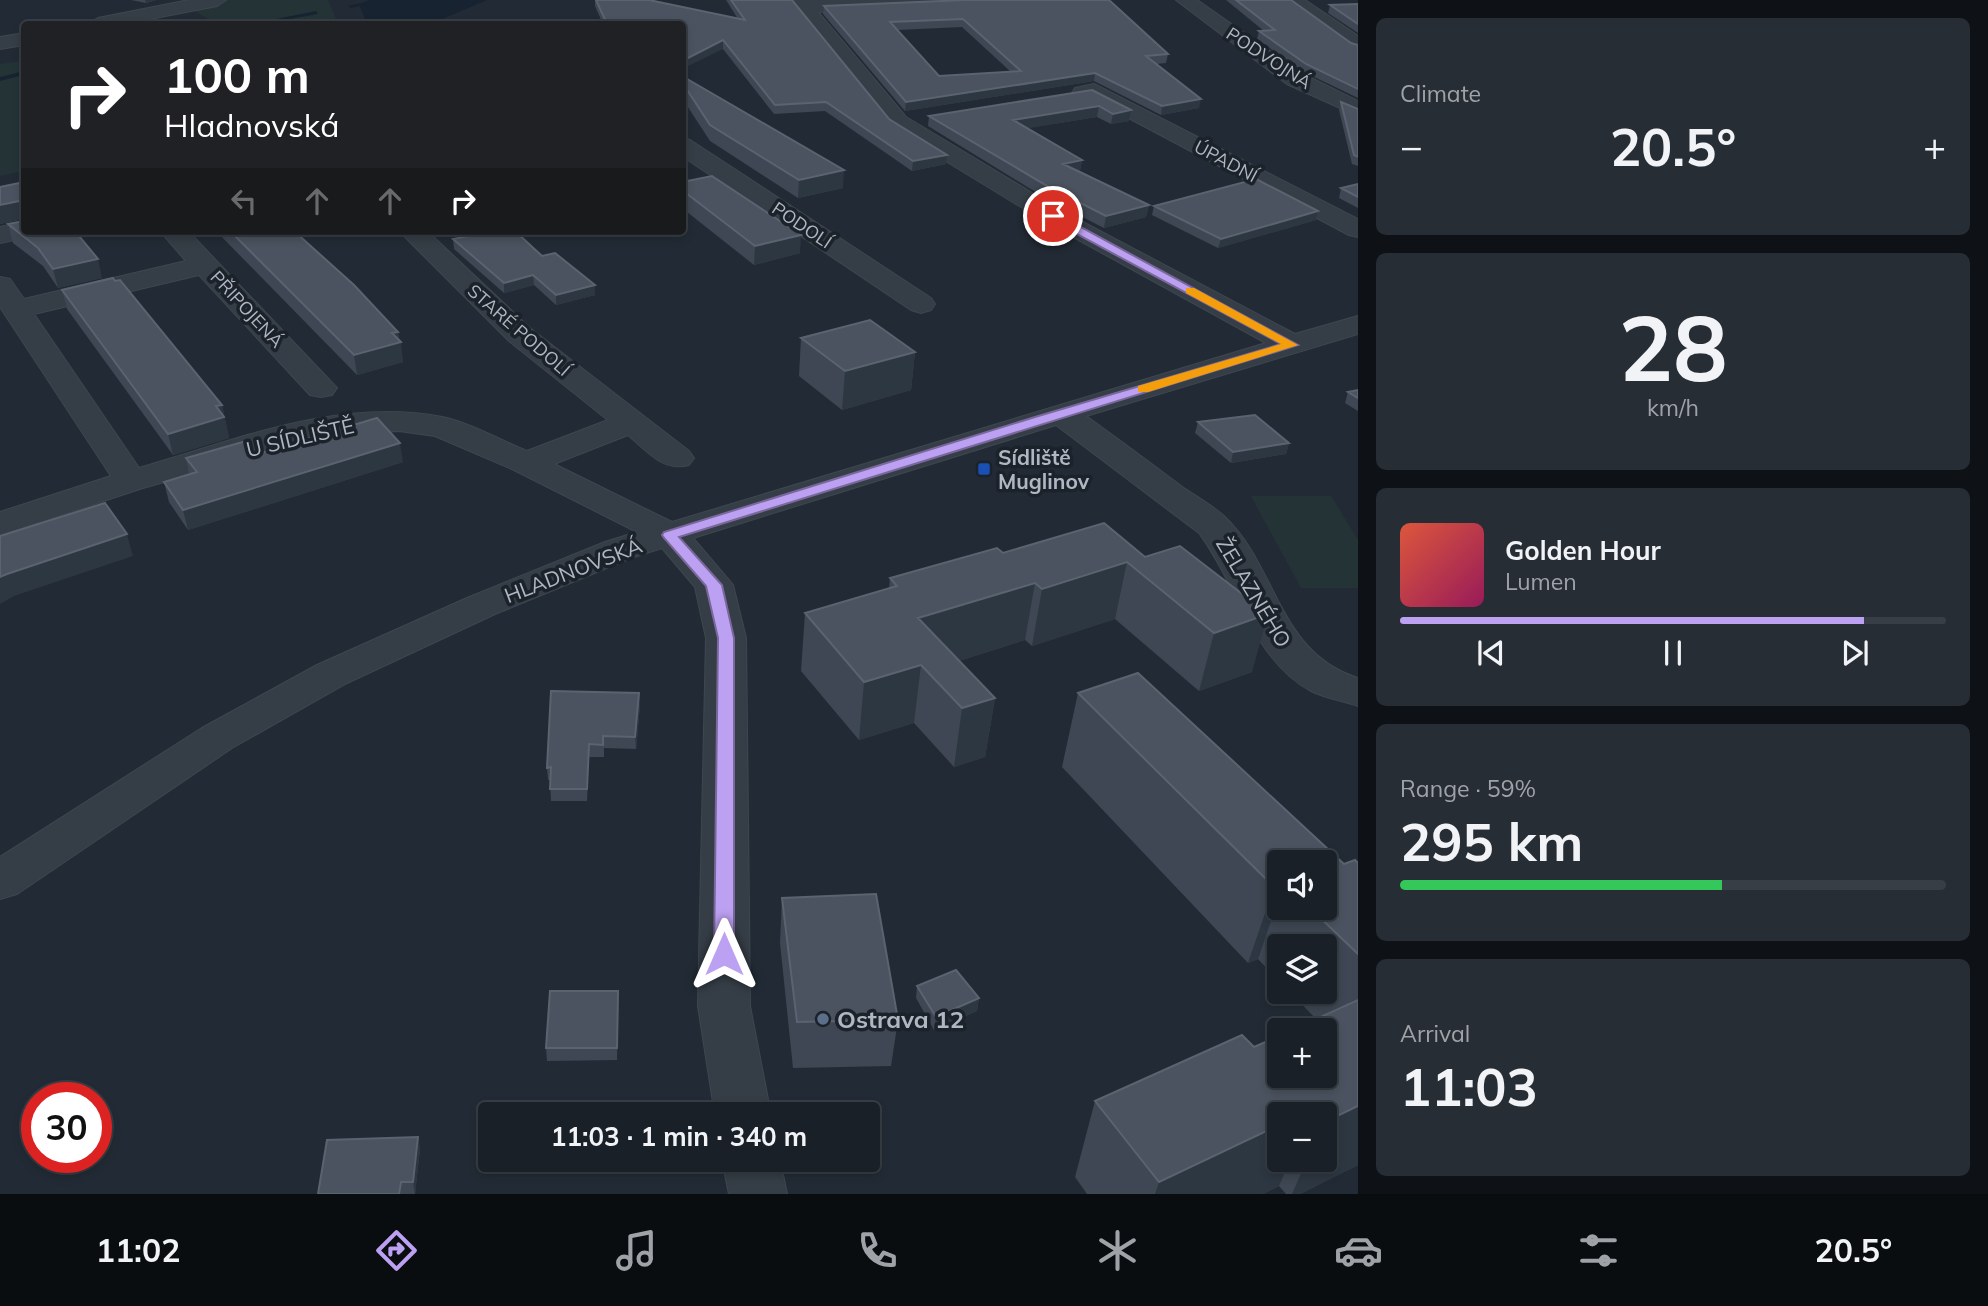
<!DOCTYPE html>
<meta charset="utf-8">
<style>
body{margin:0;font-family:Mulish,sans-serif;background:#272d34;color:#f1f3f6;height:100vh;display:flex;flex-direction:column;font-size:26px;white-space:nowrap}
*{box-sizing:border-box;margin:0}
p{font-size:23px;color:#9fa3a8}
.icon{flex:none;width:38px;height:38px;fill:none;stroke:currentColor;stroke-width:2;stroke-linecap:round;stroke-linejoin:round}
.map{position:relative;flex:1;overflow:hidden}
.panel{display:flex;flex-direction:column;gap:18px;padding:18px;background:#0e1216;width:630px}
.panel>*{flex:none}
.hud{position:absolute;left:21px;top:21px;width:665px;height:214px;border-radius:7px;box-shadow:0 4px 10px #0003,0 0 0 2px #383e45;background:#202124;color:#fff;overflow:hidden}
.buttons{position:absolute;left:1267px;top:850px;display:grid;gap:14px}
.buttons a{display:grid;place-items:center;width:70px;height:70px;border-radius:7px;background:#1a2028;box-shadow:0 4px 10px #0003,0 0 0 2px #383e45;font-size:35px}
.speed{position:absolute;left:21px;top:1082px;display:flex;gap:14px;font-size:35px;font-weight:700;text-align:center}
.speed>*{display:grid;place-content:center;width:91px;height:91px;border-radius:50%;background:#1a2028;box-shadow:0 4px 10px #0003,0 0 0 2px #383e45;line-height:1}
.speed .limit{border:10px solid #d22;background:#fff;color:#111}
.pin{position:absolute;display:grid;place-items:center;width:60px;height:60px;color:#fff;margin:-30px;border:4px solid #fff;border-radius:50%;box-shadow:0 2px 7px #0007}
.me{position:absolute;width:77px;margin:-38px;rotate:0deg;stroke-linejoin:round;filter:drop-shadow(0 0 5px #0008)}
.turn{display:flex;align-items:center;gap:24px;height:147px;padding:0 28px;font-size:32px}
.turn .icon{width:91px;height:91px;stroke-width:2.5}
.turn b{display:block;font-size:49px;line-height:60px}
.lanes{display:flex;align-items:center;height:66px;padding:0 28px;background:#0003;justify-content:center;gap:35px;direction:ltr}
.lanes .off{opacity:.35}
.big{font-size:52px;font-weight:700;line-height:1.1}
.panel .card{flex:1;display:flex;flex-direction:column;justify-content:center;gap:10px;min-width:0;padding:0 24px;border-radius:10px;background:#272d34}
.panel .dial{align-items:center;gap:0}
.dial b{font-size:91px;line-height:1}
.song{display:flex;align-items:center;gap:21px}
.cover{width:84px;height:84px;border-radius:10px;background:linear-gradient(135deg,hsl(10 70% 55%),hsl(330 70% 35%))}
.played{height:7px;border-radius:4px;background:linear-gradient(90deg,#bca0f2 85%,#383e45 85%)}
.keys{display:flex;justify-content:space-around;direction:ltr}
.heat{display:flex;justify-content:space-between;align-items:center;font-size:38px;direction:ltr}
.charge{height:10px;border-radius:5px;background:linear-gradient(90deg,#34c759 59%,#383e45 0)}
.trip{position:absolute;left:478px;top:1102px;width:402px;height:70px;border-radius:7px;background:#1a2028;box-shadow:0 4px 10px #0003,0 0 0 2px #383e45;font-weight:700;line-height:70px;text-align:center}
.menu{display:flex;height:112px;justify-content:space-around;align-items:center;background:#0a0d10;color:#9fa3a8}
.menu .icon{width:49px;height:49px}
.menu .active{color:#bca0f2}
.menu b{font-size:32px;color:#f1f3f6}
main{display:flex;flex:1;min-height:0}
.map>svg:first-child{display:block}
.green{fill:#243436}
.water{fill:#172331}
.lines{fill:none;stroke-linecap:round;stroke-linejoin:round}
.stream{fill:#172331;fill-rule:evenodd}
.street-casing{stroke:#3f464f;stroke-width:2}
.street{fill:#353d46;fill-rule:evenodd}
.wall{fill:#3e4753;fill-rule:evenodd}
.shaded-wall{fill:#2d3742}
.building{fill:#4a535f;stroke:#5a636f;stroke-width:2;fill-rule:evenodd}
.route{fill:#bca0f2;stroke:#7a689d;stroke-width:2}
.slow{fill:#f59e0b}
.transit-dot{fill:#1a4fb4;stroke:#1b222a;stroke-width:2.5}
.service-dot{fill:#5c6f8a;stroke:#1b222a;stroke-width:2.5}
.labels{text-anchor:middle;dominant-baseline:central;stroke-width:7;stroke-linejoin:round;paint-order:stroke}
.far-street-label{font-size:18px;fill:#b0b7c2;stroke:#1b222a}
.street-label{font-size:21px;fill:#b0b7c2;stroke:#1b222a}
.poi-label{font-size:21px;font-weight:bold;fill:#b0b7c2;stroke:#1b222a;text-anchor:start}
.near-poi-label{font-size:24px;font-weight:bold;fill:#b0b7c2;stroke:#1b222a;text-anchor:start}
</style>
<main>
<div class="map">
<svg width="1358" height="1194" viewBox="0 0 1358 1194">
<rect width="100%" height="100%" fill="#222b35"/>
<path class="green" d="M 227,0 L 328,0 L 338,24 L 194,24 L 210,20 L 190,8 Z
M 24,61 L 24,171 L 0,176 L 0,64 Z
M 1251,496 L 1331,496 L 1358,540 L 1358,588 L 1301,588 Z"/>
<path class="water" d="M 369,0 L 487,0 L 431,24 L 367,24 L 359,5 Z"/>
<g class="lines">
<path class="stream" d="M 373,0 L 384,0 L 351,8 L 348,6 Z
M 316,11 L 318,14 L 261,24 L 252,24 Z
M 24,71 L 24,75 L 0,81 L 0,77 Z"/>
<g class="street-casing">
<path id="street" d="M 189,0 L 226,0 L 217,6 L 124,24 L 88,24 L 98,18 Z
M 789,0 L 972,0 L 963,6 L 818,12 L 906,117 L 1062,211 L 1295,334 L 1358,316 L 1358,334 L 1086,416 C 1118,439 1149,462 1181,486 C 1195,496 1212,505 1225,517 C 1278,568 1278,653 1358,678 L 1358,706 C 1343,701 1325,698 1311,691 C 1252,659 1237,583 1199,533 L 1056,425 L 693,538 L 733,585 L 746,638 L 750,1006 L 771,1115 L 715,1115 L 698,1006 L 706,638 L 695,587 L 662,548 L 631,558 L 495,614 L 347,683 L 232,748 L 17,894 L 0,899 L 0,857 L 202,728 L 317,665 L 467,598 L 605,542 L 637,532 L 514,470 L 435,436 L 399,431 L 343,434 L 304,442 L 143,488 L 0,535 L 0,512 L 111,476 L 0,307 L 0,277 L 10,279 L 24,299 L 186,261 L 160,231 L 188,231 L 337,388 L 332,395 L 321,397 L 310,395 L 199,275 L 34,314 L 139,468 C 236,440 340,397 442,417 C 471,423 500,440 527,451 L 608,420 L 509,341 L 399,231 L 427,231 L 531,329 L 689,451 L 694,458 L 689,465 C 663,472 647,451 628,435 L 554,464 L 672,522 L 1266,343 L 1044,221 L 890,127 Z
M 1176,0 L 1197,0 L 1303,74 L 1358,101 L 1358,116 L 1287,84 Z
M 1284,0 L 1305,0 L 1358,36 L 1358,51 L 1351,49 Z
M 24,33 L 24,45 L 0,49 L 0,37 Z
M 1094,84 L 1358,219 L 1358,237 L 1349,235 L 1091,98 L 1075,98 L 1072,93 L 1075,88 Z
M 682,138 L 690,140 L 931,298 L 935,304 L 931,310 L 921,313 L 911,310 L 682,156 Z
M 24,222 L 24,231 L 36,231 L 33,236 L 0,243 L 0,227 Z
M 722,1160 L 780,1160 L 787,1194 L 729,1194 Z"/>
</g>
<use href="#street" class="street"/>
</g>
<path class="wall" d="M 131,0 L 156,0 L 146,3 Z
M 595,0 L 649,0 L 738,19 L 726,0 L 792,0 L 889,119 L 946,164 L 912,171 L 825,111 L 774,114 L 723,49 L 682,24 L 603,24 L 595,6 Z
M 1226,0 L 1291,0 L 1351,43 L 1358,45 L 1358,98 L 1304,72 L 1257,39 L 1259,31 L 1264,31 Z
M 964,1 L 1168,54 L 1166,63 L 1156,64 L 1199,108 L 1161,115 L 1094,81 L 905,111 L 823,14 L 824,6 ZM 962,27 L 1011,72 L 939,76 L 897,30 Z
M 1358,4 L 1358,33 L 1328,13 L 1330,5 Z
M 682,76 L 843,188 L 798,198 L 710,141 L 682,98 Z
M 1092,90 L 1129,121 L 1111,124 L 1097,117 L 1027,128 L 1082,160 L 1080,171 L 1149,205 L 1146,217 L 1104,228 L 1047,199 L 928,126 L 929,116 Z
M 1341,102 L 1358,109 L 1358,166 L 1352,164 L 1339,110 Z
M 24,182 L 24,221 L 23,219 L 0,224 L 0,187 Z
M 682,182 L 800,253 L 754,265 L 682,208 Z
M 1358,184 L 1358,208 L 1339,198 L 1341,188 Z
M 1154,206 L 1318,211 L 1316,220 L 1218,248 L 1152,215 Z
M 8,224 L 102,278 L 58,288 L 43,266 L 13,243 Z
M 216,231 L 294,231 L 398,332 L 403,362 L 357,375 Z
M 459,231 L 515,231 L 542,256 L 595,295 L 556,305 L 534,285 L 504,293 L 454,249 L 453,239 L 466,237 Z
M 62,290 L 222,405 L 229,438 L 173,455 L 67,309 Z
M 801,338 L 915,352 L 911,390 L 842,410 L 799,376 Z
M 1358,390 L 1358,411 L 1345,403 L 1348,392 Z
M 1198,422 L 1289,443 L 1286,454 L 1231,463 L 1195,433 Z
M 254,455 L 403,462 L 188,530 L 169,502 L 164,482 L 189,474 L 186,458 Z
M 1104,523 L 1252,672 L 1199,691 L 1115,619 L 1032,646 L 1025,640 L 959,661 L 995,698 L 985,757 L 954,767 L 914,723 L 859,740 L 801,671 L 805,613 L 889,589 L 890,578 L 1003,553 Z
M 1078,693 L 1344,864 L 1358,863 L 1358,1165 L 1300,1194 L 1286,1194 L 1279,1186 L 1263,1194 L 1087,1194 L 1075,1177 L 1095,1101 L 1254,1047 L 1316,1019 L 1290,992 L 1325,992 L 1325,947 L 1279,947 L 1279,981 L 1258,959 L 1248,963 L 1062,767 ZM 1279,863 L 1325,908 L 1279,908 ZM 1279,1115 L 1325,1115 L 1325,1160 L 1279,1160 Z
M 640,705 L 636,749 L 604,748 L 604,757 L 589,757 L 587,801 L 551,801 L 550,780 L 548,780 L 547,768 Z
M 782,898 L 898,1020 L 891,1066 L 793,1068 L 780,943 Z
M 917,986 L 979,998 L 977,1011 L 934,1030 L 916,998 Z
M 618,991 L 617,1060 L 547,1061 L 546,1048 Z
M 418,1137 L 420,1149 L 415,1194 L 318,1194 Z"/>
<path class="shaded-wall" d="M 145,0 L 156,0 L 146,3 Z
M 723,40 L 723,49 L 682,69 L 682,61 Z
M 1095,73 L 1094,81 L 905,111 L 906,102 Z
M 1201,99 L 1199,108 L 1161,115 L 1162,106 Z
M 1099,106 L 1097,117 L 1011,131 L 1013,120 Z
M 1131,110 L 1129,121 L 1111,124 L 1113,114 Z
M 947,155 L 946,164 L 912,171 L 913,161 Z
M 1082,160 L 1080,171 L 1063,164 Z
M 844,170 L 843,188 L 798,198 L 799,180 Z
M 19,201 L 23,219 L 0,224 L 0,205 Z
M 1149,205 L 1146,217 L 1104,228 L 1106,216 Z
M 1318,211 L 1316,220 L 1218,248 L 1221,239 Z
M 801,235 L 800,253 L 754,265 L 755,246 Z
M 98,259 L 102,278 L 58,288 L 53,269 Z
M 533,275 L 534,285 L 504,293 L 504,283 Z
M 595,285 L 595,295 L 556,305 L 556,295 Z
M 398,332 L 399,342 L 401,342 L 403,362 L 357,375 L 354,355 L 392,333 Z
M 915,352 L 911,390 L 842,410 L 845,371 Z
M 222,405 L 229,438 L 173,455 L 168,434 L 216,406 Z
M 400,443 L 403,462 L 188,530 L 183,510 Z
M 1289,443 L 1286,454 L 1231,463 L 1233,452 Z
M 127,534 L 133,556 L 14,596 L 0,604 L 0,577 L 7,574 Z
M 1127,562 L 1115,619 L 1032,646 L 1042,589 Z
M 1035,583 L 1025,640 L 927,671 L 921,665 L 914,723 L 859,740 L 864,682 L 918,618 Z
M 1268,614 L 1252,672 L 1199,691 L 1214,633 Z
M 639,693 L 640,705 L 636,749 L 635,737 Z
M 995,698 L 985,757 L 954,767 L 962,708 Z
M 1279,885 L 1279,898 L 1258,959 L 1248,963 L 1274,887 Z
M 618,991 L 619,1003 L 617,1060 L 617,1048 Z
M 979,998 L 977,1011 L 934,1030 L 936,1017 Z
M 1358,1106 L 1358,1165 L 1300,1194 L 1292,1194 L 1307,1160 L 1325,1160 L 1325,1122 Z
M 1311,1110 L 1309,1115 L 1300,1115 Z
M 1279,1125 L 1279,1160 L 1290,1160 L 1279,1186 L 1263,1194 L 1155,1194 L 1159,1182 Z
M 418,1137 L 420,1149 L 415,1194 L 413,1182 Z"/>
<path class="building" d="M 596,0 L 649,0 L 745,20 L 731,0 L 792,0 L 889,119 L 947,155 L 913,161 L 826,102 L 775,105 L 723,40 L 682,61 L 682,24 L 607,24 Z
M 965,0 L 1109,0 L 1168,54 L 1146,56 L 1201,99 L 1162,106 L 1095,73 L 906,102 L 824,6 ZM 963,19 L 1021,71 L 939,76 L 890,22 Z
M 1236,0 L 1291,0 L 1351,43 L 1358,45 L 1358,89 L 1306,64 L 1259,31 L 1275,30 Z
M 1358,4 L 1358,24 L 1330,5 Z
M 682,76 L 844,170 L 799,180 L 710,125 L 682,82 Z
M 1092,90 L 1131,110 L 1113,114 L 1099,106 L 1013,120 L 1082,160 L 1063,164 L 1149,205 L 1106,216 L 1049,187 L 929,116 Z
M 1341,102 L 1358,109 L 1358,157 L 1354,155 Z
M 712,176 L 801,235 L 755,246 L 682,190 L 682,182 Z
M 1256,179 L 1318,211 L 1221,239 L 1154,206 Z
M 24,182 L 24,210 L 22,210 L 22,204 L 19,201 L 0,205 L 0,187 Z
M 1358,184 L 1358,197 L 1341,188 Z
M 24,221 L 24,231 L 75,231 L 98,259 L 53,269 L 38,248 L 8,224 Z
M 230,231 L 294,231 L 354,285 L 398,332 L 392,333 L 401,342 L 354,355 Z
M 469,231 L 515,231 L 542,256 L 555,253 L 595,285 L 556,295 L 533,275 L 504,283 L 453,239 L 474,235 Z
M 113,278 L 115,281 L 120,280 L 222,405 L 216,406 L 224,417 L 168,434 L 62,290 Z
M 870,320 L 915,352 L 845,371 L 801,338 Z
M 1358,390 L 1358,398 L 1348,392 Z
M 1255,415 L 1289,443 L 1233,452 L 1198,422 Z
M 377,418 L 400,443 L 183,510 L 164,482 L 197,472 L 186,458 L 243,442 L 254,455 Z
M 105,503 L 127,534 L 7,574 L 0,577 L 0,536 Z
M 1104,523 L 1145,557 L 1180,546 L 1268,614 L 1214,633 L 1127,562 L 1042,589 L 1035,583 L 918,618 L 995,698 L 962,708 L 921,665 L 864,682 L 805,613 L 897,586 L 890,578 L 997,548 L 1003,553 Z
M 1138,673 L 1344,864 L 1355,860 L 1358,863 L 1358,954 L 1310,908 L 1325,908 L 1325,863 L 1279,863 L 1279,885 L 1274,887 L 1078,693 Z
M 551,691 L 639,693 L 635,737 L 603,736 L 603,745 L 589,744 L 587,789 L 550,789 L 551,767 L 547,768 Z
M 876,894 L 898,1020 L 797,1022 L 782,898 Z
M 956,970 L 979,998 L 936,1017 L 917,986 Z
M 550,991 L 618,991 L 617,1048 L 546,1048 Z
M 1358,1000 L 1358,1106 L 1325,1122 L 1325,1115 L 1315,1115 L 1311,1110 L 1300,1115 L 1279,1115 L 1279,1125 L 1159,1182 L 1095,1101 L 1242,1035 L 1254,1047 L 1279,1036 L 1279,1076 L 1325,1076 L 1325,1031 L 1290,1031 Z
M 418,1137 L 413,1182 L 401,1182 L 399,1194 L 318,1194 L 327,1140 Z"/>
<path class="route" d="M 1049,214 L 1057,214 L 1298,345 L 679,537 L 722,585 L 734,638 L 734,954 L 731,959 L 724,962 L 717,959 L 714,954 L 718,638 L 706,586 L 664,538 L 662,535 L 664,532 L 1035,417 L 1281,344 L 1049,219 Z"/>
<path class="slow" d="M 1186,288 L 1194,288 L 1298,345 L 1148,392 L 1138,392 L 1138,386 L 1281,344 L 1186,293 Z"/>
<rect class="transit-dot" x="977" y="462" width="14" height="14" rx="3.5"/>
<circle class="service-dot" cx="823" cy="1019" r="7"/>
<g class="labels">
<g class="far-street-label">
<text transform="translate(1269 58) rotate(33)">PODVOJNÁ</text>
<text transform="translate(1226 161) rotate(28)">ÚPADNÍ</text>
<text transform="translate(802 225) rotate(34)">PODOLÍ</text>
<text transform="translate(247 309) rotate(47)">PŘIPOJENÁ</text>
<text transform="translate(519 330) rotate(41)">STARÉ PODOLÍ</text>
</g>
<g class="street-label">
<text transform="translate(300 437) rotate(-13)">U SÍDLIŠTĚ</text>
<text transform="translate(573 570) rotate(-21)">HLADNOVSKÁ</text>
<text transform="translate(1254 592) rotate(59)">ŽELAZNÉHO</text>
</g>
<g class="poi-label">
<text x="998" y="457">Sídliště<tspan x="998" dy="24">Muglinov</tspan></text>
</g>
<g class="near-poi-label">
<text x="837" y="1019">Ostrava 12</text>
</g>
</g>
</svg>
<div class="buttons">
<a><svg class="icon" aria-label="sound" viewBox="0 0 24 24"><path d="M4 9h4l5-4v14l-5-4H4zM17 9q2 3 0 6"/></svg></a>
<a><svg class="icon" aria-label="layers" viewBox="0 0 24 24"><path d="M12 4l9 5-9 5-9-5zM3 14l9 5 9-5"/></svg></a>
<a>+</a>
<a>−</a>
</div>
<div class="speed"><div class="limit">30</div></div>
<div class="pin" style="left:1053px;top:216px;background:#d93025"><svg class="icon" aria-label="arrive" viewBox="0 0 24 24"><path d="M6 21V4h12l-3 4 3 4H6"/></svg></div>
<svg class="me" style="left:724px;top:954px" viewBox="-20 -20 40 40"><path d="M0-17L14 15 0 8-14 15z" fill="#bca0f2" stroke="#fff" stroke-width="4"/></svg>
<div class="trip">11:03 · 1 min · 340 m</div>
<div class="hud">
<div class="turn"><svg class="icon" aria-label="right" viewBox="0 0 24 24"><path d="M7 20v-9h11M14 6l5 5-5 5"/></svg><div><b>100 m</b>Hladnovská</div></div>
<div class="lanes"><svg class="icon off" aria-label="left" viewBox="0 0 24 24"><path d="M17 20v-9H6M10 6l-5 5 5 5"/></svg><svg class="icon off" aria-label="ahead" viewBox="0 0 24 24"><path d="M12 20V5M6 11l6-6 6 6"/></svg><svg class="icon off" aria-label="ahead" viewBox="0 0 24 24"><path d="M12 20V5M6 11l6-6 6 6"/></svg><svg class="icon" aria-label="right" viewBox="0 0 24 24"><path d="M7 20v-9h11M14 6l5 5-5 5"/></svg></div>
</div>
</div>
<section class="panel">
<div class="card"><p>Climate</p>
<div class="heat"><a>−</a><b class="big">20.5°</b><a>+</a></div>
</div>
<div class="card dial"><b>28</b><p>km/h</p></div>
<div class="card">
<div class="song"><i class="cover"></i><div><b>Golden Hour</b><p>Lumen</p></div></div>
<div class="played"></div>
<div class="keys"><svg class="icon" aria-label="previous" viewBox="0 0 24 24"><path d="M18 5L8 12l10 7zM5 5v14"/></svg><svg class="icon" aria-label="pause" viewBox="0 0 24 24"><path d="M8 5v14M16 5v14"/></svg><svg class="icon" aria-label="next" viewBox="0 0 24 24"><path d="M6 5l10 7-10 7zM19 5v14"/></svg></div>
</div>
<div class="card"><p>Range · 59%</p><b class="big">295 km</b><div class="charge"></div></div>
<div class="card"><p>Arrival</p><b class="big">11:03</b></div>
</section>
</main>
<nav class="menu">
<b>11:02</b>
<svg class="icon active" aria-label="directions" viewBox="0 0 24 24"><path d="M12 3l9 9-9 9-9-9zM9 14v-3h6M13 9l2 2-2 2"/></svg>
<svg class="icon" aria-label="music" viewBox="0 0 24 24"><path d="M9 18V5l10-2v13"/><circle cx="6" cy="18" r="3"/><circle cx="16" cy="16" r="3"/></svg>
<svg class="icon" aria-label="phone" viewBox="0 0 24 24"><path d="M5 4h4l2 5-3 2q2 4 5 5l2-3 5 2v4C11 20 4 13 5 4z"/></svg>
<svg class="icon" aria-label="climate" viewBox="0 0 24 24"><path d="M12 3v18M4 7l16 10M4 17L20 7"/></svg>
<svg class="icon" aria-label="car" viewBox="0 0 24 24"><path d="M5 17H2v-5l4-1 3-4h7l3 4 3 1v5h-3M9 17h6M6 11h13"/><circle cx="7" cy="17" r="2"/><circle cx="17" cy="17" r="2"/></svg>
<svg class="icon" aria-label="filters" viewBox="0 0 24 24"><path d="M4 7h16M4 17h16"/><circle cx="9" cy="7" r="2"/><circle cx="15" cy="17" r="2"/></svg>
<b>20.5°</b>
</nav>
